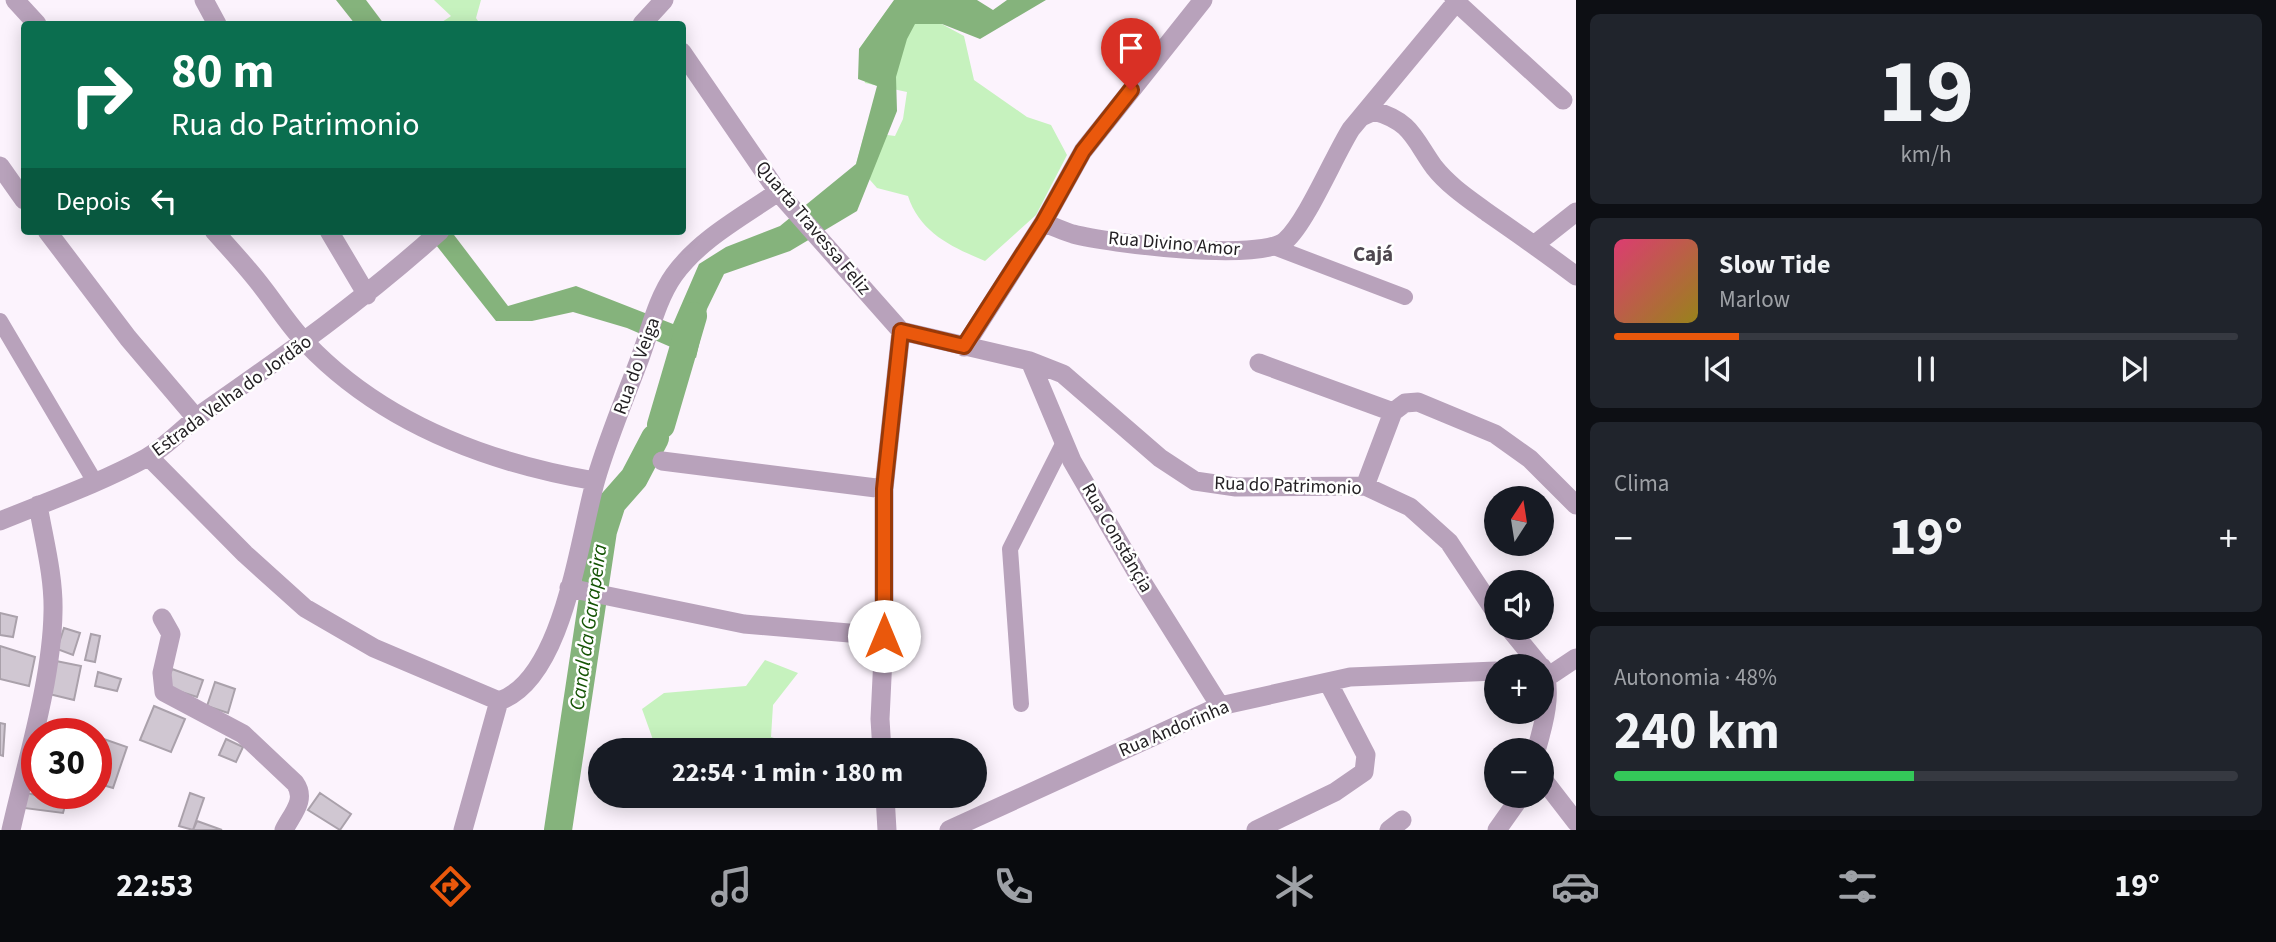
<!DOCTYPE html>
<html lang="pt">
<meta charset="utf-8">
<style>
body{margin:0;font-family:"Source Sans 3",sans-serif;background:#20242c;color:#f1f3f6;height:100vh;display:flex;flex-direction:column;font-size:26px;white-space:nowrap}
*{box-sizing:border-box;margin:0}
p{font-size:23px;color:#9ea1a6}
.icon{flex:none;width:38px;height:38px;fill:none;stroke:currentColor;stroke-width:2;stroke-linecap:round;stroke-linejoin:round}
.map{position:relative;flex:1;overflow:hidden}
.panel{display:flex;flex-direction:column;gap:14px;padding:14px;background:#0d0f14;width:700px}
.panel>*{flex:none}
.top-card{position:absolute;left:21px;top:21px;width:665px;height:214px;border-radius:7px;box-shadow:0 4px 18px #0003;background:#0b6e4f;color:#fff;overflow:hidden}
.needle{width:46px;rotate:12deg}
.tools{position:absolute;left:1484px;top:486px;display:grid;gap:14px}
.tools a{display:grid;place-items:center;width:70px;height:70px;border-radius:50%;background:#171b24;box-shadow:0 4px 18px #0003;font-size:35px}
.speed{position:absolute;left:21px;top:718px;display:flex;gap:14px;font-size:35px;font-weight:700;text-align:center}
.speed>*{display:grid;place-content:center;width:91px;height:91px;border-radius:50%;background:#171b24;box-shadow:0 4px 18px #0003;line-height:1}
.speed .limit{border:10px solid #d22;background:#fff;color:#111}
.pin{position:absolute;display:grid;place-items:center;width:60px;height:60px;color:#fff;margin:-72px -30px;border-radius:50% 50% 50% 0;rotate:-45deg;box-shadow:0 0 7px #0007}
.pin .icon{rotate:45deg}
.me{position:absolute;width:77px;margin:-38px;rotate:0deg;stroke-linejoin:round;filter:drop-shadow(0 0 5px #0008)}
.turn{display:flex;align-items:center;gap:24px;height:147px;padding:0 35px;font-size:32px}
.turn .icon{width:91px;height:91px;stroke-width:2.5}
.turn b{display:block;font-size:49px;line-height:60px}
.then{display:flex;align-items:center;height:66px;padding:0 35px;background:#0003;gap:14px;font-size:26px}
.big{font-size:52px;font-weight:700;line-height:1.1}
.panel .tile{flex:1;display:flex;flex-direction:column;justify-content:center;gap:10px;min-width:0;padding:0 24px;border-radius:10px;background:#20242c}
.panel .dial{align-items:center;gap:0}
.dial b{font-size:91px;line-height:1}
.song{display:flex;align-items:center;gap:21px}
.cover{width:84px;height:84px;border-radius:10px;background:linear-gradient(135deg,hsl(340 70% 55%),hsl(50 70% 35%))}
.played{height:7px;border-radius:4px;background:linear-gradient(90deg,#ea580c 20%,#363941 20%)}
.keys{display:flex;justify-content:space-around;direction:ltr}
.heat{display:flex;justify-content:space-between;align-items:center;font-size:38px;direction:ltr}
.charge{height:10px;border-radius:5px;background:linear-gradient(90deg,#34c759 48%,#363941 0)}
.trip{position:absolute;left:588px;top:738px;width:399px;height:70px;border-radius:35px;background:#171b24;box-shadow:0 4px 18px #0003;font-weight:700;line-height:70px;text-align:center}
.tab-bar{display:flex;height:112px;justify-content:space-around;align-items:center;background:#090b0e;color:#9ea1a6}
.tab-bar .icon{width:49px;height:49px}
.tab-bar .selected{color:#ea580c}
.tab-bar b{font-size:32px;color:#f1f3f6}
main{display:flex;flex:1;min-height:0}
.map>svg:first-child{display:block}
.green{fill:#c6f2be}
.water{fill:#85b37c}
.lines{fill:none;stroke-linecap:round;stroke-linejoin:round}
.canal{stroke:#85b37c;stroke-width:28}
.building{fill:#d0c7d2;stroke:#aaa1ab;stroke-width:2}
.service{stroke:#b8a2bb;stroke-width:16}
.minor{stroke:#b8a2bb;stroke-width:19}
.route-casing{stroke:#983908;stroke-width:18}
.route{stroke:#ea580c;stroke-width:12}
.labels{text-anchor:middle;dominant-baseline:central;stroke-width:5;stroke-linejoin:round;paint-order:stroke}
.street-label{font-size:19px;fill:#232023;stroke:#fff}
.neighbourhood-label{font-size:21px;font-weight:bold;fill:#4e474f;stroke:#fff}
.water-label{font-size:21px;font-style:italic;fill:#155405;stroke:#fff}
</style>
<main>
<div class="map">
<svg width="1576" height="830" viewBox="0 0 1576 830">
<rect width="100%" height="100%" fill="#fcf3fd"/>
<path class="green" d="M 434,0 L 481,0 L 476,18 L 480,24 L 439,24 L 451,16 Z
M 897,0 L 964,36 L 974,80 L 1027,117 L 1051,125 L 1067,155 L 1036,215 L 985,261 C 952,247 920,233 908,196 L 877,188 L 856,164 L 865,132 L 895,136 L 903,119 L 907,92 L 865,83 L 859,49 L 890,6 Z
M 765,660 L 798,673 L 773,705 L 771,737 L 814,751 L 657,751 L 642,709 L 664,693 L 746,686 Z"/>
<path class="water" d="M 336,0 L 366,0 L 384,24 L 355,24 Z
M 894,0 L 977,0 L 993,10 L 1007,0 L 1046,0 L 980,39 L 942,24 L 915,24 L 907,39 L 896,77 L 897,111 L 857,211 L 790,251 L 724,274 L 707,309 L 696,358 L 627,328 L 573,312 L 532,321 L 496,321 L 425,231 L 451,231 L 508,306 L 576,286 L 673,324 L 699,264 L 726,247 L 780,226 L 856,164 L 877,86 L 858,79 L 859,49 Z"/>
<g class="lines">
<path class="canal" d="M 661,425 L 693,316
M 558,830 L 603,531 L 612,503 L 634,478 L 655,438"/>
</g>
<path class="building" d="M 0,613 L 17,617 L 13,637 L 0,635 Z
M 64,628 L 80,633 L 73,655 L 57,649 Z
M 91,634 L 100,636 L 95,662 L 85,660 Z
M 0,646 L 35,657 L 29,686 L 0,679 Z
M 56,661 L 81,666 L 74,700 L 49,694 Z
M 172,669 L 203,680 L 197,697 L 166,687 Z
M 98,672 L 121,679 L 117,691 L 95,686 Z
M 215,682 L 235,689 L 228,713 L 207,706 Z
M 154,706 L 185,719 L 171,752 L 140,740 Z
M 0,723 L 5,724 L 3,756 L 0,755 Z
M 98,737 L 127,747 L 113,788 L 96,783 Z
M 226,739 L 243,747 L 236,762 L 219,755 Z
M 27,793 L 66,802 L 63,813 L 24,808 Z
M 190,793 L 204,798 L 193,830 L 179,826 Z
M 320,793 L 351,814 L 340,830 L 308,810 Z
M 197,821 L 222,830 L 193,830 Z"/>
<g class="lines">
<path class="service" d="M 1274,247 L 1405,297
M 0,321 L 95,482
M 1021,704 L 1010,549 L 1064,442"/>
<path class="minor" d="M 15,0 L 37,24
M 204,0 L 217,24
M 1454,0 L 1563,100
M 642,24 L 664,0
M 682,52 L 778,192 L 901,331
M 1361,117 L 1458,0
M 0,166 L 24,200
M 1043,223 C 1053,226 1063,231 1073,234 C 1107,243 1262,263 1286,240 C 1307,221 1334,156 1351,129 L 1361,117 L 1374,111 C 1411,121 1414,139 1434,167 C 1449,186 1469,199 1488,213 C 1517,233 1547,254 1576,276
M 47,231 L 128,338 L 196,418
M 214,231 C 231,250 248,268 263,288 C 277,306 290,327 306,343 C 382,423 489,463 595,481
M 329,231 L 367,295
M 1534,245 L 1576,212
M 901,331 L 1030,361 L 1063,374 L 1160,458 L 1195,481 L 1236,487 L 1365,486 L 1410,507 L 1449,542 L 1496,613
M 964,347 L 1043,223 L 1083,151 L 1203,0
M 1030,361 L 1072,461 L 1141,580 L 1220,706
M 1259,363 L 1393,412
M 149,457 L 245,554 L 305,608 L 374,648 L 499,701 C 564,679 579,537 596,479 C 608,438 625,398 640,358 C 650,331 657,299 674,275 C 700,239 742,217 778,192
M 662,461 L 884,489
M 1365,486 L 1393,412 L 1405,403 L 1418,402 L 1495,434 L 1530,459 L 1576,505
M 0,521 C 49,501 100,483 146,458 C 165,448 186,425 204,412 C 286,355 366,298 440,231
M 569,588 L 744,624 L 884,636
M 162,618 L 171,634 L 162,673 L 164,692 L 243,734 L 295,783 C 307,800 292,814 284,830
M 1509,628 L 1541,667
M 1546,678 L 1576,658
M 882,751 L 880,719 L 884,636 L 884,489 L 901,331
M 1536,751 C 1543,727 1554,690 1542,667
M 1542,778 L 1576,822
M 885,796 L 887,830
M 11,830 C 26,763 52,680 53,612 C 54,577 44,540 38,505
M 463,830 L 499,701
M 949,830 L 1220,706 L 1350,677 L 1496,671
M 1256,830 L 1335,792 L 1364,772 L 1366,755 L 1328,682
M 1389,830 L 1402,820
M 1497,830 L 1521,796"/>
</g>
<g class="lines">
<g class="route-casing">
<path id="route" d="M 884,636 L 884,489 L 901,331 L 964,346 L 1043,223 L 1083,151 L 1131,90"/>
</g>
<use href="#route" class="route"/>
</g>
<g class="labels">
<g class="street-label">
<text transform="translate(813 228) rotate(50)">Quarta Travessa Feliz</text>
<text transform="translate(1174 244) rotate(5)">Rua Divino Amor</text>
<text transform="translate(637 366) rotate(-70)">Rua do Veiga</text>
<text transform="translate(232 396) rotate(-36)">Estrada Velha do Jordão</text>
<text transform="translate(1288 486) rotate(2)">Rua do Patrimonio</text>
<text transform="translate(1117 538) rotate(60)">Rua Constânçia</text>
<text transform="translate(1174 729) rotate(-23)">Rua Andorinha</text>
</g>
<g class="neighbourhood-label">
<text x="1373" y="254">Cajá</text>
</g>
<g class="water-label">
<text transform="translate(588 627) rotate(-82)">Canal da Garapeira</text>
</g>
</g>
</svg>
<div class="tools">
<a><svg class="needle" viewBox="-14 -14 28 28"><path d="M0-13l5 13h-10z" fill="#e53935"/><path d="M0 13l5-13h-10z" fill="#9ea1a6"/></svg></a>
<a><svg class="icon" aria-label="sound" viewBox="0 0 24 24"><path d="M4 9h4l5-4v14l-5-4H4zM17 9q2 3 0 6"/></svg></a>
<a>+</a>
<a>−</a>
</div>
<div class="speed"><div class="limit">30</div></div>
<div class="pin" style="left:1131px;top:90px;background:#d93025"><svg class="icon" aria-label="arrive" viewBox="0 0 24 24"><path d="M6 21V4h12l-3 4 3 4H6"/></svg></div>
<svg class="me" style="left:884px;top:636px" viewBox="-20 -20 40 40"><circle r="19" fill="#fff"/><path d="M0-13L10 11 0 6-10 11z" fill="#ea580c"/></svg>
<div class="trip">22:54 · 1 min · 180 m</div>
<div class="top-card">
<div class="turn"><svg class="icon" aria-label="right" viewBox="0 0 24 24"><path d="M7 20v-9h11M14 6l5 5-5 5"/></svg><div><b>80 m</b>Rua do Patrimonio</div></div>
<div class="then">Depois<svg class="icon" aria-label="left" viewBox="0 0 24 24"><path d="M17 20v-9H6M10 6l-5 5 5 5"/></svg></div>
</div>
</div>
<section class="panel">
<div class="tile dial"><b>19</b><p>km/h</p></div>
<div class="tile">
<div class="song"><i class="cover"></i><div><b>Slow Tide</b><p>Marlow</p></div></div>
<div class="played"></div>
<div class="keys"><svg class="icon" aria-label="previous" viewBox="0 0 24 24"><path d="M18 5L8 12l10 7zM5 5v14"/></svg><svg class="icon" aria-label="pause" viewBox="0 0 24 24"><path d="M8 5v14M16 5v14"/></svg><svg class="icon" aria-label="next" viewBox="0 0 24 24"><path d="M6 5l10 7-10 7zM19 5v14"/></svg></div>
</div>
<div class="tile"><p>Clima</p>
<div class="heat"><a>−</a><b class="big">19°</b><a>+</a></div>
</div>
<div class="tile"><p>Autonomia · 48%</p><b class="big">240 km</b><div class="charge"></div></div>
</section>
</main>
<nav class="tab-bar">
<b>22:53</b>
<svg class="icon selected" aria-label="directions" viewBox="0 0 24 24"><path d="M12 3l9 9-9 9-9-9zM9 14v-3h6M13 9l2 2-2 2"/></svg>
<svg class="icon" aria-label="music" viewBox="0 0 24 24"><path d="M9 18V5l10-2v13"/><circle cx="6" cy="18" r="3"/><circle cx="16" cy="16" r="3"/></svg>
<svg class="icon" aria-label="phone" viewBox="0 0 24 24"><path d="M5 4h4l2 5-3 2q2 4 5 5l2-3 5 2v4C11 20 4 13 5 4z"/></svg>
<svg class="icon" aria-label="climate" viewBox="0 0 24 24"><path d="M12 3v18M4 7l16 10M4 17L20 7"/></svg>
<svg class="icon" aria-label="car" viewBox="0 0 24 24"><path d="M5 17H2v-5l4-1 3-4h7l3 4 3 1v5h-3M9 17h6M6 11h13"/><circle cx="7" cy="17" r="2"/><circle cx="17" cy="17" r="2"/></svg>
<svg class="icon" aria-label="filters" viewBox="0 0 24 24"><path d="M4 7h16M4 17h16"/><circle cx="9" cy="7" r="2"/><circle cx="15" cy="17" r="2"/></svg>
<b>19°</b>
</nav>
